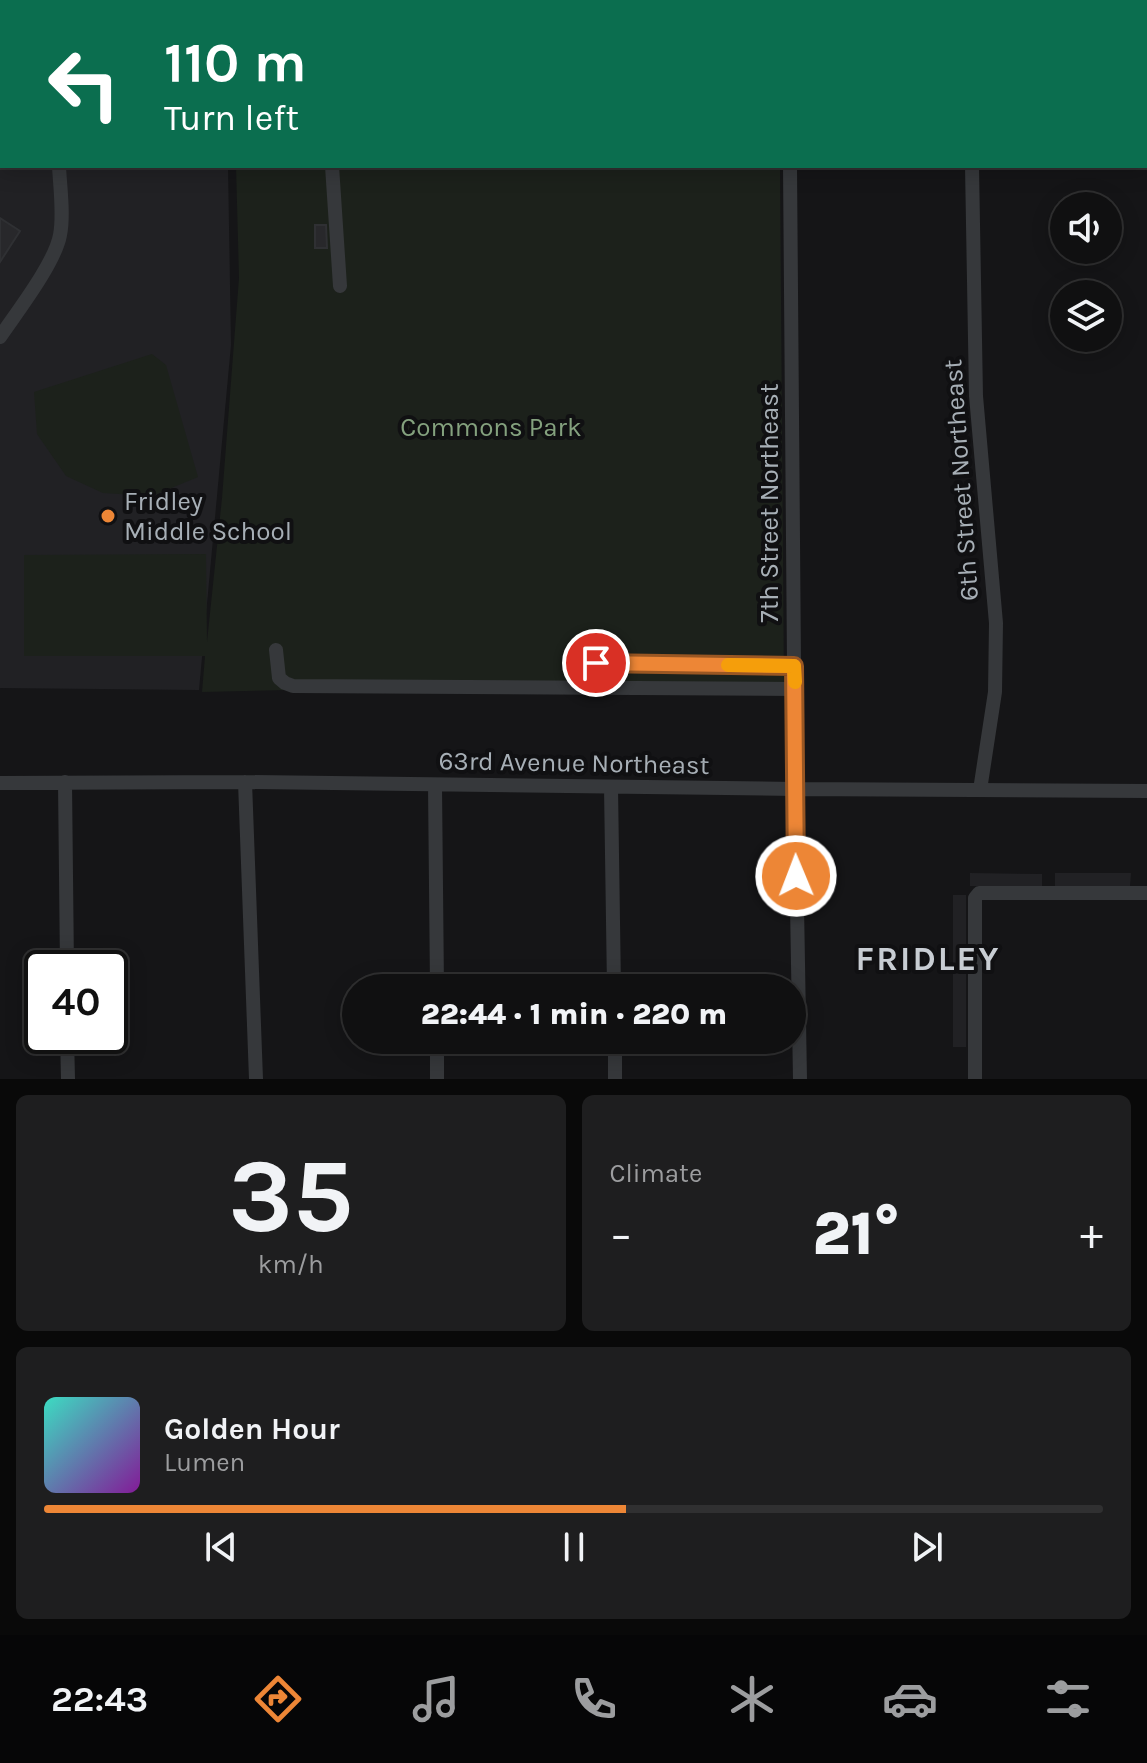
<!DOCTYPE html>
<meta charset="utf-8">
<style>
body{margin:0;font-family:Karla,sans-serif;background:#1e1e1f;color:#f1f3f6;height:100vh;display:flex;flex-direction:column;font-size:30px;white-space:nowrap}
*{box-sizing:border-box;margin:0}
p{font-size:26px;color:#9c9d9f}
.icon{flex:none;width:44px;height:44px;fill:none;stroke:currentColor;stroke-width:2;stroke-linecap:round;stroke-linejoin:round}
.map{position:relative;height:1079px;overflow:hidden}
.panel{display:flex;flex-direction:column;gap:16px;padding:16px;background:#090909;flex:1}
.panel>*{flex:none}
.guide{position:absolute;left:0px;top:0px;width:1148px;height:168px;box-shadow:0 4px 20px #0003,0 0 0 2px #303031;background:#0b6e4f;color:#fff;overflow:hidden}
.controls{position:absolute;left:1050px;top:192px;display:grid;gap:16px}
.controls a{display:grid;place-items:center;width:72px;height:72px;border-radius:50%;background:#101011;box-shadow:0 4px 20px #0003,0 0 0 2px #303031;font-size:40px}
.speed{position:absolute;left:24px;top:950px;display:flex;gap:16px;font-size:40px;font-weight:700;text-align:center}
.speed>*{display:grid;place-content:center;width:104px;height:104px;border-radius:50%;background:#101011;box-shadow:0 4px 20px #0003,0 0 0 2px #303031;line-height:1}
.speed .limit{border:4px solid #111;border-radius:12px;background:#fff;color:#111}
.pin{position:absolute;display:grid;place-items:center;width:68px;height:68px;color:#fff;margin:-34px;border:4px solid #fff;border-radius:50%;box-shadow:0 2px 8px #0007}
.me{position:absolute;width:88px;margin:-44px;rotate:359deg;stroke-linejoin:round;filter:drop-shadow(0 0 6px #0008)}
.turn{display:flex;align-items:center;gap:28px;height:168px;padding:0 32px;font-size:36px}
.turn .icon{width:104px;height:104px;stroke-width:2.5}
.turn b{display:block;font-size:56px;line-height:68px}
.big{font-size:60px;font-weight:800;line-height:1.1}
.panel .tile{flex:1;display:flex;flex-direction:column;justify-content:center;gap:12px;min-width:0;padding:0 28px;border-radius:12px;background:#1e1e1f}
.panel .dial{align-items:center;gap:0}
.dial b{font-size:104px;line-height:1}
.song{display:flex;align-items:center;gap:24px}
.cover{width:96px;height:96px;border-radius:12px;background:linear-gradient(135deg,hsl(170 70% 55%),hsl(290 70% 35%))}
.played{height:8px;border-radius:4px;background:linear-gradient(90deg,#ed8636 55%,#303031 55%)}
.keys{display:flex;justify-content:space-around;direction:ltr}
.heat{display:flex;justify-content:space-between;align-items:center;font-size:44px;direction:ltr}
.panel .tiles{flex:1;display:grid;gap:16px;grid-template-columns:1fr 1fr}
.tile:last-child{grid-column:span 2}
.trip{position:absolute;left:342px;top:974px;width:464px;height:80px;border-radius:40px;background:#101011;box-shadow:0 4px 20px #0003,0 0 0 2px #303031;font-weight:800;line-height:80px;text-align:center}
.menu{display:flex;height:128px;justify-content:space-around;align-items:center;background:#060607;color:#9c9d9f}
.menu .icon{width:56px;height:56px}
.menu .on{color:#ed8636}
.menu b{font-size:36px;color:#f1f3f6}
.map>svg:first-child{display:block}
.built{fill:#212124}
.green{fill:#1c211b}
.building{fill:#28282b;stroke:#2f3033;stroke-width:2}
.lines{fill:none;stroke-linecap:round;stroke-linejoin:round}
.minor{stroke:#36383b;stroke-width:14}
.route-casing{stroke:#9a5723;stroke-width:20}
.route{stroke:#ed8636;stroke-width:14}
.slow{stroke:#f59e0b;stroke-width:14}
.poi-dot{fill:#ed8636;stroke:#101012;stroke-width:3}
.labels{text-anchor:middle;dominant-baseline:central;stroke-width:8;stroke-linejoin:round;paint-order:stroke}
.park-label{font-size:26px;fill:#84a17e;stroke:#101012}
.street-label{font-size:26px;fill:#a7afb6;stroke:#101012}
.poi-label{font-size:26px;fill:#a7afb6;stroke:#101012;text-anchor:start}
.district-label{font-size:34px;font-weight:bold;letter-spacing:2px;fill:#c8cdd3;stroke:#101012}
</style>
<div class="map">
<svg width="1147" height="1079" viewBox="0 0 1147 1079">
<rect width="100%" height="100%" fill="#151517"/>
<path class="built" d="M 0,0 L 225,0 L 225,2 L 2,2 L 2,166 L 228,166 L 231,345 L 199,690 L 0,688 Z
M 970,873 L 1042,874 L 1042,886 L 970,886 Z
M 1055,873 L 1131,873 L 1130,886 L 1055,886 Z
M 953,895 L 966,895 L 966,1047 L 953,1047 Z"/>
<path class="green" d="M 232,0 L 779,0 L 779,2 L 232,2 Z
M 236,166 L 780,166 L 784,686 L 425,687 L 202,692 L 205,656 L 24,656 L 24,555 L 206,554 L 207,642 L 222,498 L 239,278 Z
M 152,354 L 166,365 L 198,477 L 152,496 L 103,493 L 66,476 L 37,434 L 34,392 Z"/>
<path class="building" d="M 0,218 L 20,231 L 0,262 Z
M 315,225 L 326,225 L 327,248 L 315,248 Z"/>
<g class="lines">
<path class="minor" d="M 57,0 L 57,2
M 304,0 L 304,2
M 789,0 L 789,2
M 558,2 L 558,0
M 684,2 L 684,0
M 975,2 L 975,0
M 332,166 L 340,286
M 790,166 L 795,789 L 800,1079
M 972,166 L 976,396 L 996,623 L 995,692 L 980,790
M 0,337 C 17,312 55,263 60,235 C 64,215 60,187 59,166
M 276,650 L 279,678 L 285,683 L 293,686 L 795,689
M 596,663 L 794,666
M 65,782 L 67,968
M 245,782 L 256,1079
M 0,783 L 245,782 L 795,789 L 1147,791
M 435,785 L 437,988
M 611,787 L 614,988
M 67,1036 L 68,1079
M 437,1040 L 437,1079
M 615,1040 L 615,1079
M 975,1079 L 975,898 L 979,893 L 1147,893"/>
</g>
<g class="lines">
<g class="route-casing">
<path id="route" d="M 596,663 L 794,666 L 796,876"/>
</g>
<use href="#route" class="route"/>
<path class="slow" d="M 728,665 L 794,666 L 795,682"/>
</g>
<circle class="poi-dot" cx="108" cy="516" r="8"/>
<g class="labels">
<g class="park-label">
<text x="491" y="427">Commons Park</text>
</g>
<g class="street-label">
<text transform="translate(961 480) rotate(-94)">6th Street Northeast</text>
<text transform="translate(769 503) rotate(-90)">7th Street Northeast</text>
<text transform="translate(574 763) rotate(1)">63rd Avenue Northeast</text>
</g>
<g class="poi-label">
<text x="124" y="501">Fridley<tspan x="124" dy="30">Middle School</tspan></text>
</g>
<g class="district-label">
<text x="928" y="959">FRIDLEY</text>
</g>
</g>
</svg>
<div class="controls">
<a><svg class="icon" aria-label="sound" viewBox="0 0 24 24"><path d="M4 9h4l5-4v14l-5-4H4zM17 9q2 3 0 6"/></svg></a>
<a><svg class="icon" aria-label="layers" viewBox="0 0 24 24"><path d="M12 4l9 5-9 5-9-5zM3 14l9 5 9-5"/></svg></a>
</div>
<div class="speed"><div class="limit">40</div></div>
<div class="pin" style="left:596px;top:663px;background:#d93025"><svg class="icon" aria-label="arrive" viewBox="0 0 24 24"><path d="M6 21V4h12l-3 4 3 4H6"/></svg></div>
<svg class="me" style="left:796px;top:876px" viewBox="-20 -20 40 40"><circle r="17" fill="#ed8636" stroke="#fff" stroke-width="3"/><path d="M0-11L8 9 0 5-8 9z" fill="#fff"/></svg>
<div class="trip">22:44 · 1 min · 220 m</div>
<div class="guide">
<div class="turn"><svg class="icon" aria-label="left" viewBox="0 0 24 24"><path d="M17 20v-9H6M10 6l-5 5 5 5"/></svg><div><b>110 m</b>Turn left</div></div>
</div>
</div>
<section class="panel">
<div class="tiles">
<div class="tile dial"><b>35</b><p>km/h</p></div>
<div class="tile"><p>Climate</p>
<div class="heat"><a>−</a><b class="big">21°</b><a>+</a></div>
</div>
<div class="tile">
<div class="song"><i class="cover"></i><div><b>Golden Hour</b><p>Lumen</p></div></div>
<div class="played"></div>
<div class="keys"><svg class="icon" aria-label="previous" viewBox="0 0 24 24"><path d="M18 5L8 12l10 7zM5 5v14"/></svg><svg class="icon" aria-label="pause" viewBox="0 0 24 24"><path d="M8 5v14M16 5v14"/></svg><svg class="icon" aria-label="next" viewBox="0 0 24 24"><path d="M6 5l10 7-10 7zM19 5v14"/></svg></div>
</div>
</div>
</section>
<nav class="menu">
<b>22:43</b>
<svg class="icon on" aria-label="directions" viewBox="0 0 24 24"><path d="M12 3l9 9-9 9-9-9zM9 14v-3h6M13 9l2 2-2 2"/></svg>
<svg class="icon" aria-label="music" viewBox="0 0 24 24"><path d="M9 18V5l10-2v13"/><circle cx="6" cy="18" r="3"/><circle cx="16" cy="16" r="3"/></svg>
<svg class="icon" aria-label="phone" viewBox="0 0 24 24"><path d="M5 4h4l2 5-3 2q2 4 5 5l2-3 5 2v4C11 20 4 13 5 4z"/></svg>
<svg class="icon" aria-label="climate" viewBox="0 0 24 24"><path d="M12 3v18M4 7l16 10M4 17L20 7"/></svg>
<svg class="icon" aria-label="car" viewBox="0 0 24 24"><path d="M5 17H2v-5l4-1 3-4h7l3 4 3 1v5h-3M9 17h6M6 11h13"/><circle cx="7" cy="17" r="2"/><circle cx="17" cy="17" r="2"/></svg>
<svg class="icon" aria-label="filters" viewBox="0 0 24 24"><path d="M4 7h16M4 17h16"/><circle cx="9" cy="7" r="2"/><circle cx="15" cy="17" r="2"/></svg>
</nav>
